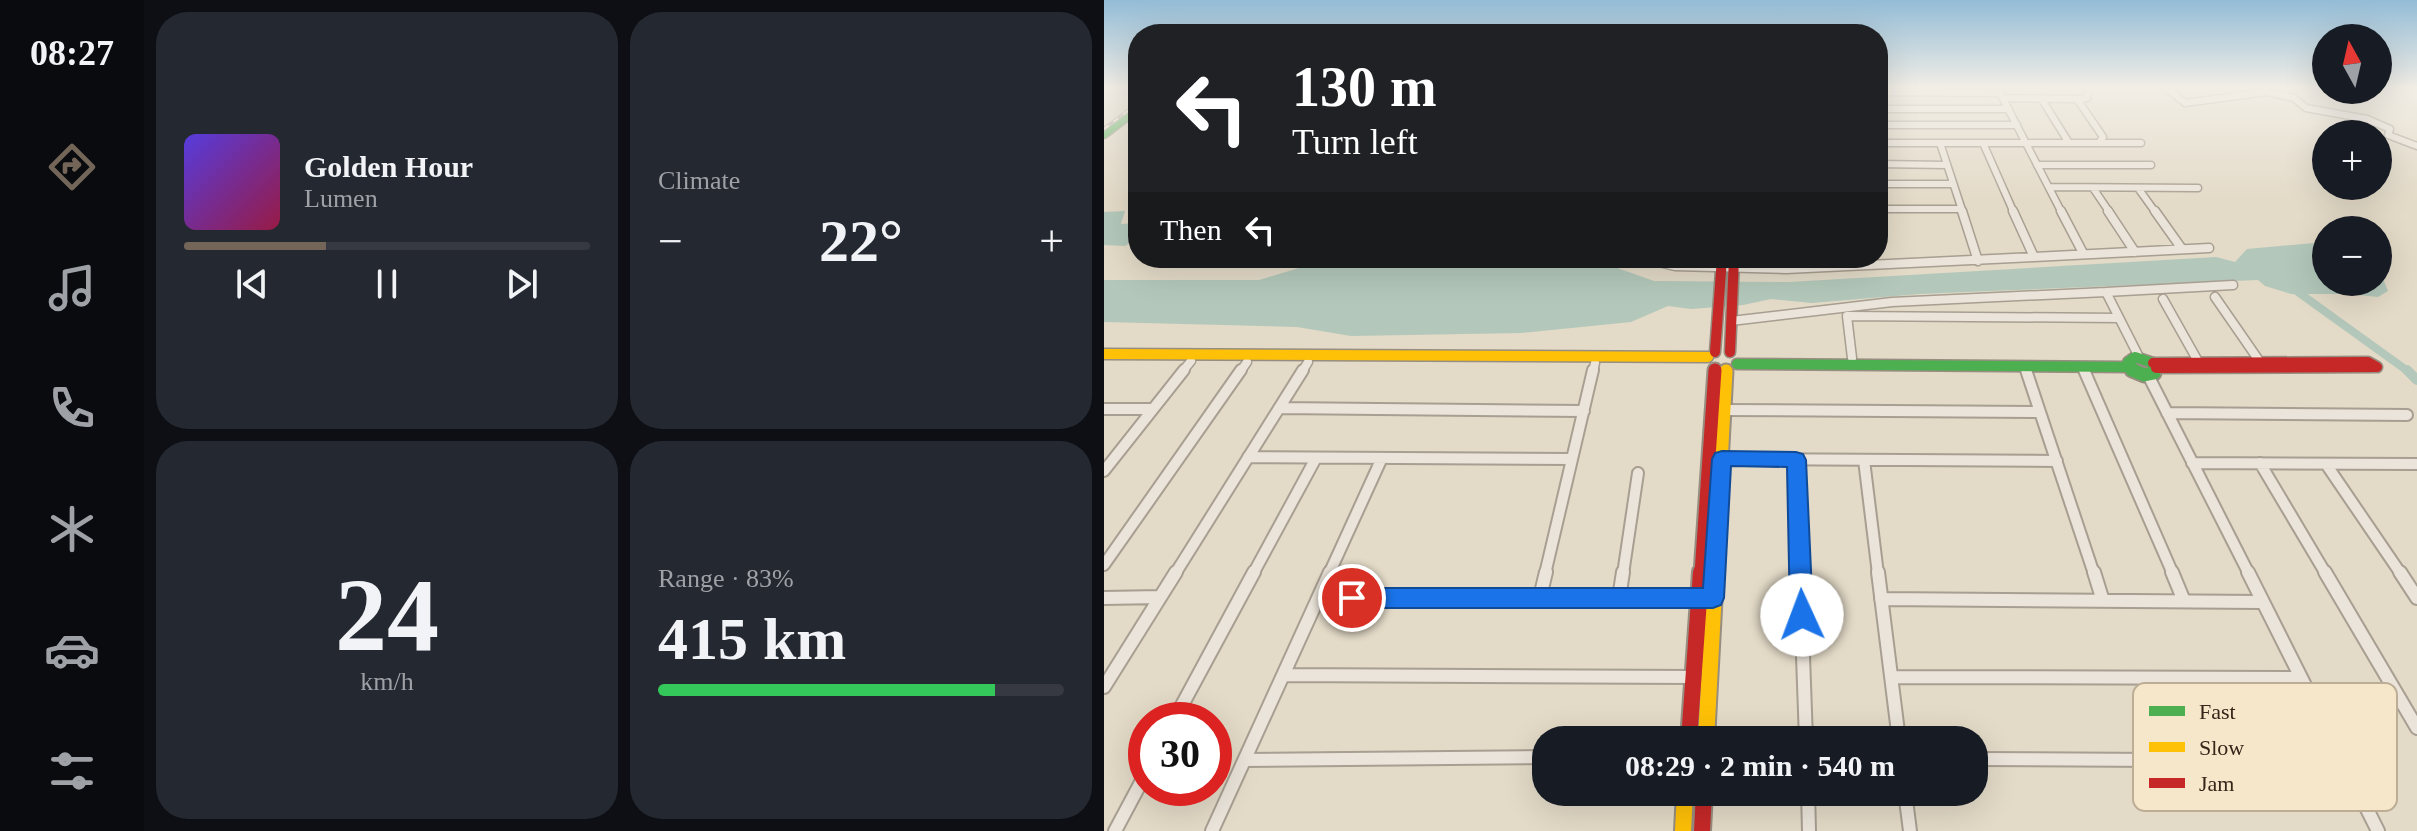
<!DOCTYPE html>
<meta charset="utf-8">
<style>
body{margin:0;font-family:"Times New Roman",serif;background:#242831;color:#f1f3f6;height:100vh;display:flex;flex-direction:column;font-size:30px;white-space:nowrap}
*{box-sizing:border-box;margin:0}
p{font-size:26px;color:#9ea1a6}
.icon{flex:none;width:44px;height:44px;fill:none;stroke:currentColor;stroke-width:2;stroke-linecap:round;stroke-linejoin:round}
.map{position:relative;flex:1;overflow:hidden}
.drawer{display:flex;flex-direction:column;gap:12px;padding:12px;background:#0d0f14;width:960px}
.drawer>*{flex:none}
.hud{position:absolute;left:24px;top:24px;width:760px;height:244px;border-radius:32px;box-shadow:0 8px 32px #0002;background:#202124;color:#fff;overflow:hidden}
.needle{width:52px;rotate:352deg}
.tools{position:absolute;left:1208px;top:24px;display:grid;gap:16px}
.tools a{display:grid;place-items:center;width:80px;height:80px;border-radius:50%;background:#171b24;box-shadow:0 8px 32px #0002;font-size:40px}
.speed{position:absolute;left:24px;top:702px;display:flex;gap:16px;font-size:40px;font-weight:700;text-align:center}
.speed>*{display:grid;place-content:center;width:104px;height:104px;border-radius:50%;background:#171b24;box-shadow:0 8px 32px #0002;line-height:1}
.speed .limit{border:12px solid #d22;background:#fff;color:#111}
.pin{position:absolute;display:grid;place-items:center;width:68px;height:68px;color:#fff;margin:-34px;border:4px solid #fff;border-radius:50%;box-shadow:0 2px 8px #0007}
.me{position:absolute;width:88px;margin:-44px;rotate:358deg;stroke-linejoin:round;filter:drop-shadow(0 0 6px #0008)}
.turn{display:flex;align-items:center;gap:28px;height:168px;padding:0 32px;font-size:36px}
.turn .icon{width:104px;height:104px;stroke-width:2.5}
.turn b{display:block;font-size:56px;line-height:68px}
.then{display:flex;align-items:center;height:76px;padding:0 32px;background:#0003;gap:16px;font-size:30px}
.big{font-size:60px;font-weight:700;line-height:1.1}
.drawer .tile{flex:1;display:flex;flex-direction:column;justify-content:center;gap:12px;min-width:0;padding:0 28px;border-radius:32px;background:#242831}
.drawer .dial{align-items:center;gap:0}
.dial b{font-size:104px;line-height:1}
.song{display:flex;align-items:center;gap:24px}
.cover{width:96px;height:96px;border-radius:12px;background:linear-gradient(135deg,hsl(250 70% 55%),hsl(340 70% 35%))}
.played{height:8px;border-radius:4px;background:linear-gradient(90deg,#736557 35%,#363941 35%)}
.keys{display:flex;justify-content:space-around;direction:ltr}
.heat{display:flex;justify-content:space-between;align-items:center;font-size:44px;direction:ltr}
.charge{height:12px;border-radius:6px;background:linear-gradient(90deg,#34c759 83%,#363941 0)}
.drawer .tiles{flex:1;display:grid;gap:12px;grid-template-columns:repeat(2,1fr)}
.trip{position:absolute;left:428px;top:726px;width:456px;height:80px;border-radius:32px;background:#171b24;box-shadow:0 8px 32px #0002;font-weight:700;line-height:80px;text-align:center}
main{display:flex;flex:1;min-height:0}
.dock{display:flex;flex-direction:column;width:144px;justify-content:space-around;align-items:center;background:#090b0e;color:#9ea1a6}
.dock .icon{width:56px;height:56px}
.dock .active{color:#736557}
.dock b{font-size:36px;color:#f1f3f6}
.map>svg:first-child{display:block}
.water{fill:#b3c8ba}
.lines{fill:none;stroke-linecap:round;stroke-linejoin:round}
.canal-far1{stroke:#b3c8ba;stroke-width:8}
.canal{stroke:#b3c8ba;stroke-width:10}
.street-far3-casing{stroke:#a89e91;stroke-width:9}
.street-far2-casing{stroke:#a89e91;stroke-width:11}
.street-far1-casing{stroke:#a89e91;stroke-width:14}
.street-casing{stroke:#a89e91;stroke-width:16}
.fast-far2-casing{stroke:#978e81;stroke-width:11}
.fast-far1-casing{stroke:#978e81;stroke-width:13}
.fast-casing{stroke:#978e81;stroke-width:17}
.slow-far2-casing{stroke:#978e81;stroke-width:13}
.slow-far1-casing{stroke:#978e81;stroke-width:17}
.slow-casing{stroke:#978e81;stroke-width:20}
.jam-far2-casing{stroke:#978e81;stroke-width:13}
.jam-far1-casing{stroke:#978e81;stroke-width:17}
.jam-casing{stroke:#978e81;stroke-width:20}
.street-far3{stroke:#ebe4da;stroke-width:6}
.street-far2{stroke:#ebe4da;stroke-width:8}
.street-far1{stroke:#ebe4da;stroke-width:10}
.street{stroke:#ebe4da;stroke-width:12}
.fast-far2{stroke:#4caf50;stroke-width:8}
.fast-far1{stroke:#4caf50;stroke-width:10}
.fast{stroke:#4caf50;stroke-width:13}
.slow-far2{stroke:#ffc107;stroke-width:10}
.slow-far1{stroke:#ffc107;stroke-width:13}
.slow{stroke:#ffc107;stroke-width:16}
.jam-far2{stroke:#c62828;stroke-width:10}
.jam-far1{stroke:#c62828;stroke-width:13}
.jam{stroke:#c62828;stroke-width:16}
.rail-casing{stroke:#aaa49a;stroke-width:4}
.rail{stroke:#f7e7ca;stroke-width:2;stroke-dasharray:6;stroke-linecap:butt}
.route{fill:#1a73e8;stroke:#114b97;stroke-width:2}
.key{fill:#f7e7ca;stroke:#bdad95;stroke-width:2}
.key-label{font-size:22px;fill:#36261a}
</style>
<main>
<nav class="dock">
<b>08:27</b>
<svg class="icon active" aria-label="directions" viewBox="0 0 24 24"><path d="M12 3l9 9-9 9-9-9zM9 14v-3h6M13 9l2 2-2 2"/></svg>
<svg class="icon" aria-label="music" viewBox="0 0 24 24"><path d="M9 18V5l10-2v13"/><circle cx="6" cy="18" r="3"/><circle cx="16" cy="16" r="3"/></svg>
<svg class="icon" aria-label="phone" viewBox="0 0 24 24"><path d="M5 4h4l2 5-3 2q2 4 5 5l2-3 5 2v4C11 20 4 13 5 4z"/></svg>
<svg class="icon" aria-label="climate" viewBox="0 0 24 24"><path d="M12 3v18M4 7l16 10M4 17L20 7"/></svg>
<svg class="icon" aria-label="car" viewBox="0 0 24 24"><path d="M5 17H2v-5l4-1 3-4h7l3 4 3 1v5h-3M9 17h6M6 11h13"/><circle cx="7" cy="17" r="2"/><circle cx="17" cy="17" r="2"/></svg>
<svg class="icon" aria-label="filters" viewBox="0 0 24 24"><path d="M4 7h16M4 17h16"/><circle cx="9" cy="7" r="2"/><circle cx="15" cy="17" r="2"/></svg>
</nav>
<section class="drawer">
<div class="tiles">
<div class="tile">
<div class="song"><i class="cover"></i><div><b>Golden Hour</b><p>Lumen</p></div></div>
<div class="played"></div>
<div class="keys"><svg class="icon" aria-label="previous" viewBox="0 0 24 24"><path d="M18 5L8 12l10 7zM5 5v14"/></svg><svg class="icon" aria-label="pause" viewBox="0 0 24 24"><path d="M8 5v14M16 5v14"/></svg><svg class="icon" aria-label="next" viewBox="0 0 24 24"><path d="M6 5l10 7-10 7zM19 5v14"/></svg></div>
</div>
<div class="tile"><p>Climate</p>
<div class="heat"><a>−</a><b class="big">22°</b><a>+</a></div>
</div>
<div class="tile dial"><b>24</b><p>km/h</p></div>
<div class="tile"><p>Range · 83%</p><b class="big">415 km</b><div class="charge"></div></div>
</div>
</section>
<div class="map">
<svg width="1313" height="831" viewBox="0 0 1313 831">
<rect width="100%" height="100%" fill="#e3dac7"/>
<path class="water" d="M 21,211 L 17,224 L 34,223 L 34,238 L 21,246 L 0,245 L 0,212 Z
M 1222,242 L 1222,282 L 1274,282 L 1274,256 L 1280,262 L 1274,266 L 1284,291 L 1274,297 L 1245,294 L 1187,294 L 1161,286 L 1154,280 L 816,294 L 708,303 L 667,299 L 639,305 L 587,309 L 564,306 L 527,322 L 417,333 L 247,336 L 193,327 L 0,322 L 0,280 L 155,280 L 228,258 L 497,258 L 502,264 L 550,281 L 685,282 L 1095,258 L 1112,257 L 1131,262 L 1143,249 Z"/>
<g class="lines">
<path class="canal-far1" d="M 1187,287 L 1305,372"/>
<path class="canal" d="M 1303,370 L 1313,380"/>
<g class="street-far3-casing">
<path id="street-far3" d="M 986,87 L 983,98 L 973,99 L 999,137 L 995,143
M 1061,87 L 1081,103 L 1162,92 L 1190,98 L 1202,108 L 1263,119 L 1286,129 L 1284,135 L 1313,146
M 774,92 L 896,93 L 958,213
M 899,98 L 973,99
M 937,98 L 965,143
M 774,109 L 905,109
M 774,125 L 913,125
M 774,143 L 1037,143
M 836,143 L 859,213
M 879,143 L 910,213
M 774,164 L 843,165
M 933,165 L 1047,165
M 774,184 L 849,184
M 945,187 L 1094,188
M 989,188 L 1006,213
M 1034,188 L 1052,213
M 774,209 L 857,209"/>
</g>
<g class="street-far2-casing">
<path id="street-far2" d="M 858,211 L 874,261
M 957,211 L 979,253
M 1004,211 L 1031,252
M 1051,211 L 1078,249
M 930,257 L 1105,248
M 539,258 L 571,266 L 682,269 L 930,257 L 909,211
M 1111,297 L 1156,362
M 1059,299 L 1095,363
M 627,321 L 788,302 L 1002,292
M 1035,357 L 1002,292 L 1129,285
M 748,358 L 743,316 L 1014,318
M 921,366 L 923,372
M 979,367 L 981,372
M 78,372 L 87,361
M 136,372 L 143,362
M 198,372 L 204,362
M 489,372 L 491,363"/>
</g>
<g class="street-far1-casing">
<path id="street-far1" d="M 922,370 L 990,574
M 980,370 L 1069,574
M 1044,375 L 1145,574
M 175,408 L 480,411
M 0,409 L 49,409
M 620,410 L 935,412
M 1063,413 L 1303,415
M 144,457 L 468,459
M 618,459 L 953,461
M 692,460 L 696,574
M 760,460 L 774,574
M 1088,463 L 1313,464
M 1156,463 L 1222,574
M 1222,464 L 1297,574
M 0,471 L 80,370
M 0,565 L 137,370
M 71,574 L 199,370
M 149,574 L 212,458
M 225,574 L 277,460
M 441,574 L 489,370
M 519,574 L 534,473"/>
</g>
<g class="street-casing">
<path id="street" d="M 696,572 L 702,740
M 774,572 L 795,740
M 990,572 L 999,601
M 1068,572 L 1080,601
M 1144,572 L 1274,831
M 1221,572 L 1313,728
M 1296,572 L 1313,598
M 436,597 L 442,572
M 0,598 L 56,597
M 216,598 L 597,599
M 515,598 L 519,572
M 777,599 L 1157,602
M 180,675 L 590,677
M 787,677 L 1195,678
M 0,687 L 72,572
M 70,720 L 150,572
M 870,759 L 1238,761
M 141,760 L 442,757
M 704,792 L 705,831
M 801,792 L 806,831
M 11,831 L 42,773
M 108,831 L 226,572"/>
</g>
<g class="fast-far2-casing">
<path id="fast-far2" d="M 0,134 L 34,108"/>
</g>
<g class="fast-far1-casing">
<path id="fast-far1" d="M 633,364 L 1025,367
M 1033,372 L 1024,362 L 1031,357 L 1049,363 L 1050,372"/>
</g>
<g class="fast-casing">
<path id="fast" d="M 1028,370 L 1040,375 L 1050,373 L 1050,370"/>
</g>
<g class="slow-far2-casing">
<path id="slow-far2" d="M 0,354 L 604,357"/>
</g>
<g class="slow-far1-casing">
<path id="slow-far1" d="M 611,574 L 622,371"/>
</g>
<g class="slow-casing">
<path id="slow" d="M 602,740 L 611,572
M 579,831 L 581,792"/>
</g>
<g class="jam-far2-casing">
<path id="jam-far2" d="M 611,352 L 618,258
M 626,352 L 630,258
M 1049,363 L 1264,362 L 1273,367 L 1052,368"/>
</g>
<g class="jam-far1-casing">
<path id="jam-far1" d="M 597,574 L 611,370"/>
</g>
<g class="jam-casing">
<path id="jam" d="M 585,740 L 597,572
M 598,831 L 600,792"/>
</g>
<use href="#street-far3" class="street-far3"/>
<use href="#street-far2" class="street-far2"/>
<use href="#street-far1" class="street-far1"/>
<use href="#street" class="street"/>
<use href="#fast-far2" class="fast-far2"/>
<use href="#fast-far1" class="fast-far1"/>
<use href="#fast" class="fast"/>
<use href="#slow-far2" class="slow-far2"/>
<use href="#slow-far1" class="slow-far1"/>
<use href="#slow" class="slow"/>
<use href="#jam-far2" class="jam-far2"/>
<use href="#jam-far1" class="jam-far1"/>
<use href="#jam" class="jam"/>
<g class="rail-casing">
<path id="rail" d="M 0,129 L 34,103"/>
</g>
<use href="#rail" class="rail"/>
</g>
<linearGradient id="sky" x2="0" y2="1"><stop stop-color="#93bcd6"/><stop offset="0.43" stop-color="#f2eee6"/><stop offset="1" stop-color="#f2eee6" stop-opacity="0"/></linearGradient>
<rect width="1313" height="204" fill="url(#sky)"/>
<path class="route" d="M 618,451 L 692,452 L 699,454 L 702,460 L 709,615 L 706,623 L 698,626 L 690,623 L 686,615 L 683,467 L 627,466 L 620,598 L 617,605 L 609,608 L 248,608 L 240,605 L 236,598 L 240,591 L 248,588 L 599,588 L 608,459 L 611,453 Z"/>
<rect x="1029" y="683" width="264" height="128" rx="12" class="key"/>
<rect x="1045" y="706" width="36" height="10" fill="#4caf50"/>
<rect x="1045" y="742" width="36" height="10" fill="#ffc107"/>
<rect x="1045" y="778" width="36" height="10" fill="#c62828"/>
<g class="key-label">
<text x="1095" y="719">Fast</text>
<text x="1095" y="755">Slow</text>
<text x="1095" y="791">Jam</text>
</g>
</svg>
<div class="tools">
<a><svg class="needle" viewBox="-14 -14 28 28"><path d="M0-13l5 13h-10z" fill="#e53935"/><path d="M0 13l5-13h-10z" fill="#9ea1a6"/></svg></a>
<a>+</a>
<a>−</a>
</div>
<div class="speed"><div class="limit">30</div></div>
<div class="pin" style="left:248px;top:598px;background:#d93025"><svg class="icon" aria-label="arrive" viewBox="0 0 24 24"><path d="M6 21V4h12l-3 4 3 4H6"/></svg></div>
<svg class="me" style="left:698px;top:615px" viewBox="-20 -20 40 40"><circle r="19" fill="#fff"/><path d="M0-13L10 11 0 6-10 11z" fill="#1a73e8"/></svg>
<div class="trip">08:29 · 2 min · 540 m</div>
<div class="hud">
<div class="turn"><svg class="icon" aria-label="left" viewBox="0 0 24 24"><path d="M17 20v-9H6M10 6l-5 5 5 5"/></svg><div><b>130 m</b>Turn left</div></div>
<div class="then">Then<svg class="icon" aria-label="left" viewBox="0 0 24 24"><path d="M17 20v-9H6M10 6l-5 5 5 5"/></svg></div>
</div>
</div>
</main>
